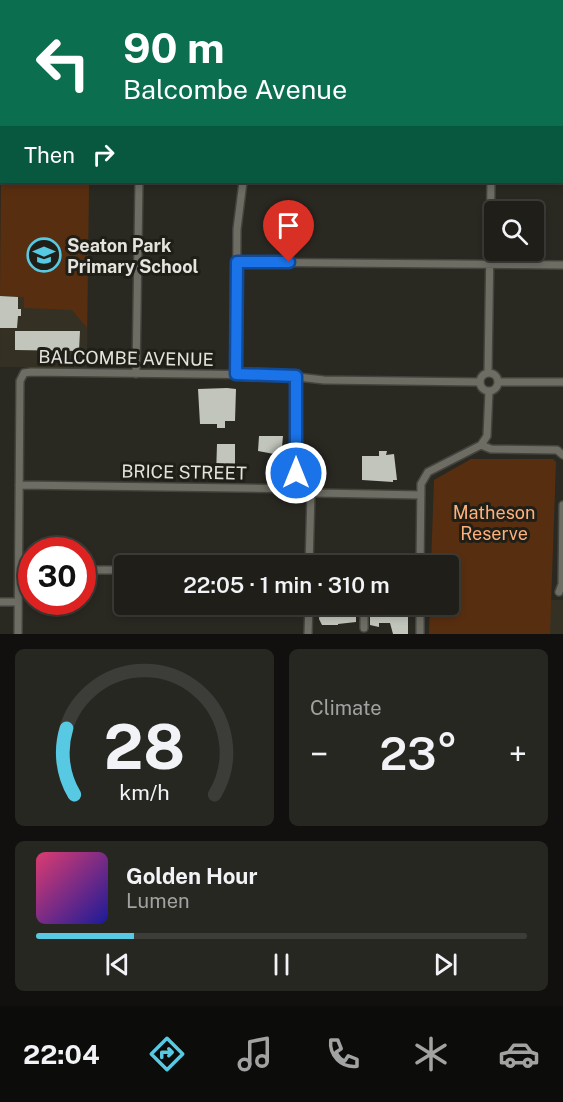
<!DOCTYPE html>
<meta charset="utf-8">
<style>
body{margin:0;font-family:"Public Sans",sans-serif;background:#272722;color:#f1f3f6;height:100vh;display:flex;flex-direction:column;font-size:22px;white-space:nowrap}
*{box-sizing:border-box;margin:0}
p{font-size:20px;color:#a1a2a2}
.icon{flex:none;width:33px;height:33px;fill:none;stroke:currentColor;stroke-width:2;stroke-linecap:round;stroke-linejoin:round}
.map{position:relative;height:634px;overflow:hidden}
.sheet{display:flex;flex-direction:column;gap:15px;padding:15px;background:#11100e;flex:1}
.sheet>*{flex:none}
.hud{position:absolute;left:0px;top:0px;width:564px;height:183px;box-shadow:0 3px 9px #0003,0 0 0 2px #3c3c38;background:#0b6e4f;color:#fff;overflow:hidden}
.controls{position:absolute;left:484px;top:201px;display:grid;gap:12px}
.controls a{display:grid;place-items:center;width:60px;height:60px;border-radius:6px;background:#1f1e19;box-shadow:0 3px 9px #0003,0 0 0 2px #3c3c38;font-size:30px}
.speed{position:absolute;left:18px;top:537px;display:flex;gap:12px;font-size:30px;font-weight:700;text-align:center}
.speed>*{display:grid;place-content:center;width:78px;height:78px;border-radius:50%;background:#1f1e19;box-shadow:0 3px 9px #0003,0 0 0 2px #3c3c38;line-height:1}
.speed .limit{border:9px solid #d22;background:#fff;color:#111}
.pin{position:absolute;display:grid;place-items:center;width:51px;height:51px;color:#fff;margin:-62px -26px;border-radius:50% 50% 50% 0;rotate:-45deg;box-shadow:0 0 6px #0007}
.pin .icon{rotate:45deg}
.me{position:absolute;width:66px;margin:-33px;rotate:0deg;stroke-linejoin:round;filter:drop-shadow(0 0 4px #0008)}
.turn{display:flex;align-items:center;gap:21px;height:126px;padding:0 24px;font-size:27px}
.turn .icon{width:78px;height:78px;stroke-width:2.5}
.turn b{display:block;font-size:42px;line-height:51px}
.then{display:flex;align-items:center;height:57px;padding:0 24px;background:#0003;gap:12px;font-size:22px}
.big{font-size:45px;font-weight:600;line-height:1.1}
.sheet .tile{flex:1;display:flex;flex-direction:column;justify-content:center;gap:9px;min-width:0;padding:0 21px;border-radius:9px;background:#272722}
.sheet .dial{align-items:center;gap:0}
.dial svg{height:156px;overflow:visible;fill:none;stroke:#3c3c38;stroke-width:7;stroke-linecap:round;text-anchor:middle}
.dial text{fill:#f1f3f6;stroke:none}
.song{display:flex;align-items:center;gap:18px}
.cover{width:72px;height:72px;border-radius:9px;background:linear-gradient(135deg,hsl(340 70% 55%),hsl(240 70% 35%))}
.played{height:6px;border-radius:3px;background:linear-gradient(90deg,#57c9e2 20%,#3c3c38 20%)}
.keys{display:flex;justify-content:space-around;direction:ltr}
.heat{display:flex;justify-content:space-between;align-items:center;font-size:33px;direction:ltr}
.sheet .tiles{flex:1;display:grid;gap:15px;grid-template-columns:1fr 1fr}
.tile:last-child{grid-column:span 2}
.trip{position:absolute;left:114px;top:555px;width:345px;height:60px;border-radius:6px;background:#1f1e19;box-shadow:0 3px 9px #0003,0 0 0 2px #3c3c38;font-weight:600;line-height:60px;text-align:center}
.menu{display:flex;height:96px;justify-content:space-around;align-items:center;background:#0c0c0a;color:#a1a2a2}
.menu .icon{width:42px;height:42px}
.menu .active{color:#57c9e2}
.menu b{font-size:27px;color:#f1f3f6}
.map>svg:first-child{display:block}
.built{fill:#343124}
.green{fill:#582e10}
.building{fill:#c1c5bb}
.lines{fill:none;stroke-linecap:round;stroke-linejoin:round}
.minor-casing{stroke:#44433d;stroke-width:10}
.minor{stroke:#6e6d64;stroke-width:7}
.route-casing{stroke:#114b97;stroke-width:15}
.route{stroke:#1a73e8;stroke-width:10}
.labels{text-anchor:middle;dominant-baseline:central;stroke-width:6;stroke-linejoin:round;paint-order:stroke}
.poi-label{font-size:18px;font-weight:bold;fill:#e4e3de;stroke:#201f17;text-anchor:start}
.street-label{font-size:18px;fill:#e4e3de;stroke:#201f17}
.park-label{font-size:18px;fill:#feaf7b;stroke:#201f17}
</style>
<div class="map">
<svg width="563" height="634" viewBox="0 0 563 634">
<rect width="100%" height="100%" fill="#292821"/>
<path class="built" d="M 1,170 L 2,182 L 89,182 L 87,368 L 0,367 Z
M 550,600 L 563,600 L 563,634 L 550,634 Z"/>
<path class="green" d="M 1,170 L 2,182 L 89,182 L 87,328 L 72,310 L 24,308 L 24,297 L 0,296 Z
M 471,459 L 553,459 L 556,462 L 550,634 L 429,634 L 430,605 L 448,604 L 448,566 L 431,565 L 434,480 Z"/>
<path class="building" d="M 0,296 L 18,297 L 18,309 L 21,309 L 21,316 L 18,316 L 17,328 L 0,328 Z
M 15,331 L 80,331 L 79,351 L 15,350 Z
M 227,388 L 236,389 L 235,421 L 225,421 L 225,428 L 217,428 L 217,424 L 200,424 L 198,389 Z
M 259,436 L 283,436 L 281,459 L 274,456 L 274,454 L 258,451 Z
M 217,444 L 235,444 L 235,474 L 216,476 Z
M 379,451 L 387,451 L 386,455 L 394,454 L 397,480 L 393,480 L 393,482 L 362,480 L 362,456 L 379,456 Z
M 320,604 L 356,604 L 356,622 L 338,624 L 338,625 L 322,625 L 319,619 Z
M 370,604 L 400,604 L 399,610 L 411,610 L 411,617 L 408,617 L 408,634 L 393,634 L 390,623 L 379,623 L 379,627 L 370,625 Z"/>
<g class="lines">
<g class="minor-casing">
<path id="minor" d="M 125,0 L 258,1
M 561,0 L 561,2
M 83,2 L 83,0
M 355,2 L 355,0
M 459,2 L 459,0
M 562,7 L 563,7
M 562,53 L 563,53
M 0,102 L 2,102
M 562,156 L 563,156
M 237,262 L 563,265
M 488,372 L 491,182
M480 382a9 9 0 1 1 18 0a9 9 0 1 1-18 0Z
M 136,374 L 139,182
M 236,374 L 237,229 L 243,182
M 498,382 L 563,382
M 481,445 L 491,449 L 557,450 L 563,455
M 19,485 L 305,489 L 317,493 L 421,495
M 295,489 L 295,376
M 309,566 L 311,492
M 420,566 L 421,484 L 428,472 L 481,445 L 487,436 L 489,391
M 19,569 L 32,569
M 82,570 L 124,570
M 559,592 L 562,584 L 563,505
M 0,602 L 18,602
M 364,628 L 364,604
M 18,634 L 20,381 L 24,373 L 31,372 L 280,375 L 324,380 L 479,382
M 308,634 L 309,604
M 420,634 L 420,604"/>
</g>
<use href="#minor" class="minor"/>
</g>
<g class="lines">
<g class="route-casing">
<path id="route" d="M 289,262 L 237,262 L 236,374 L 296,376 L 296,473"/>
</g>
<use href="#route" class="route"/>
</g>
<defs>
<g id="school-ring" transform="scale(1.725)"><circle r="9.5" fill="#201f17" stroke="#57c9e2" stroke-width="1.5"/><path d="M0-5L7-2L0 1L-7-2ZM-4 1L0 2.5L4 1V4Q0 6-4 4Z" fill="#57c9e2"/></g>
</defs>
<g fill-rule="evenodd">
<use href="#school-ring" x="44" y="255"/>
</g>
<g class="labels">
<g class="poi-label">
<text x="67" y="245">Seaton Park<tspan x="67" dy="21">Primary School</tspan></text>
</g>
<g class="street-label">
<text transform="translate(126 358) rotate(1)">BALCOMBE AVENUE</text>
<text transform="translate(184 472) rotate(1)">BRICE STREET</text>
</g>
<g class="park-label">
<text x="494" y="512">Matheson<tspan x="494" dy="21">Reserve</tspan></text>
</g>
</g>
</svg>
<div class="controls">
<a><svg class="icon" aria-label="search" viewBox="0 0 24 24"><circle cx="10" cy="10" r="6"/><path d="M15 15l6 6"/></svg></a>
</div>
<div class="speed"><div class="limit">30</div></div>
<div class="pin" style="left:289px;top:262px;background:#d93025"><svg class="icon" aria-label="arrive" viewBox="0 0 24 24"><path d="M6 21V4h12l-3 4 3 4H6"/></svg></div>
<svg class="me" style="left:296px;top:473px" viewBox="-20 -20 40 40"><circle r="17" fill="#1a73e8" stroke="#fff" stroke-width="3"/><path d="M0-11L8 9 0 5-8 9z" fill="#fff"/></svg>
<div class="trip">22:05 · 1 min · 310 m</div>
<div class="hud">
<div class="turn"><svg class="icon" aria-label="left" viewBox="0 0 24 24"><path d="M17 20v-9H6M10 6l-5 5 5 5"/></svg><div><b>90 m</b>Balcombe Avenue</div></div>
<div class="then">Then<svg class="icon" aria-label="right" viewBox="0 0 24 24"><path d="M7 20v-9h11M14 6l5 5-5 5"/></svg></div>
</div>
</div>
<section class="sheet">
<div class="tiles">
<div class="tile dial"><svg viewBox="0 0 100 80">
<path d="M14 69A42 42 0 1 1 86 69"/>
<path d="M14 69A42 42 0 0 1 10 35" stroke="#57c9e2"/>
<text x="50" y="56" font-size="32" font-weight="700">28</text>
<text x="50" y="72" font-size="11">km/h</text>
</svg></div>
<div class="tile"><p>Climate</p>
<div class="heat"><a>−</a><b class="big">23°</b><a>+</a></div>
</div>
<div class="tile">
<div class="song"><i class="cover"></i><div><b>Golden Hour</b><p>Lumen</p></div></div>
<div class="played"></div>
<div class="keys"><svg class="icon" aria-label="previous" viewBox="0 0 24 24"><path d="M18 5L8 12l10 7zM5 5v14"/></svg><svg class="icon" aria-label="pause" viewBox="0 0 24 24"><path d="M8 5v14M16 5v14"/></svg><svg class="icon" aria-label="next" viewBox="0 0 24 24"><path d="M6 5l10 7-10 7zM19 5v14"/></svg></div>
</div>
</div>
</section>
<nav class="menu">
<b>22:04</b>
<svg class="icon active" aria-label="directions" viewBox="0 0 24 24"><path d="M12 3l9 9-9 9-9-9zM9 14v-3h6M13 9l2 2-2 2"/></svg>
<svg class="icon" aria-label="music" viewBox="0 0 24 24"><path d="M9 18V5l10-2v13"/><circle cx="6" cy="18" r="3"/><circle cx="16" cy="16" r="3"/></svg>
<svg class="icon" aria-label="phone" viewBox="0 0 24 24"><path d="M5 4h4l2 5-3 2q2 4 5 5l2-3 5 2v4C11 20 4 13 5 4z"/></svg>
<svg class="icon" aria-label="climate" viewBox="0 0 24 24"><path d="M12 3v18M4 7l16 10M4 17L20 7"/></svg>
<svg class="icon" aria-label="car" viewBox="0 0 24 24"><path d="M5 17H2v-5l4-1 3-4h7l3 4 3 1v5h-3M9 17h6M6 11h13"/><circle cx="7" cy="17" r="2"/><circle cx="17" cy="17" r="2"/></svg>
</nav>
